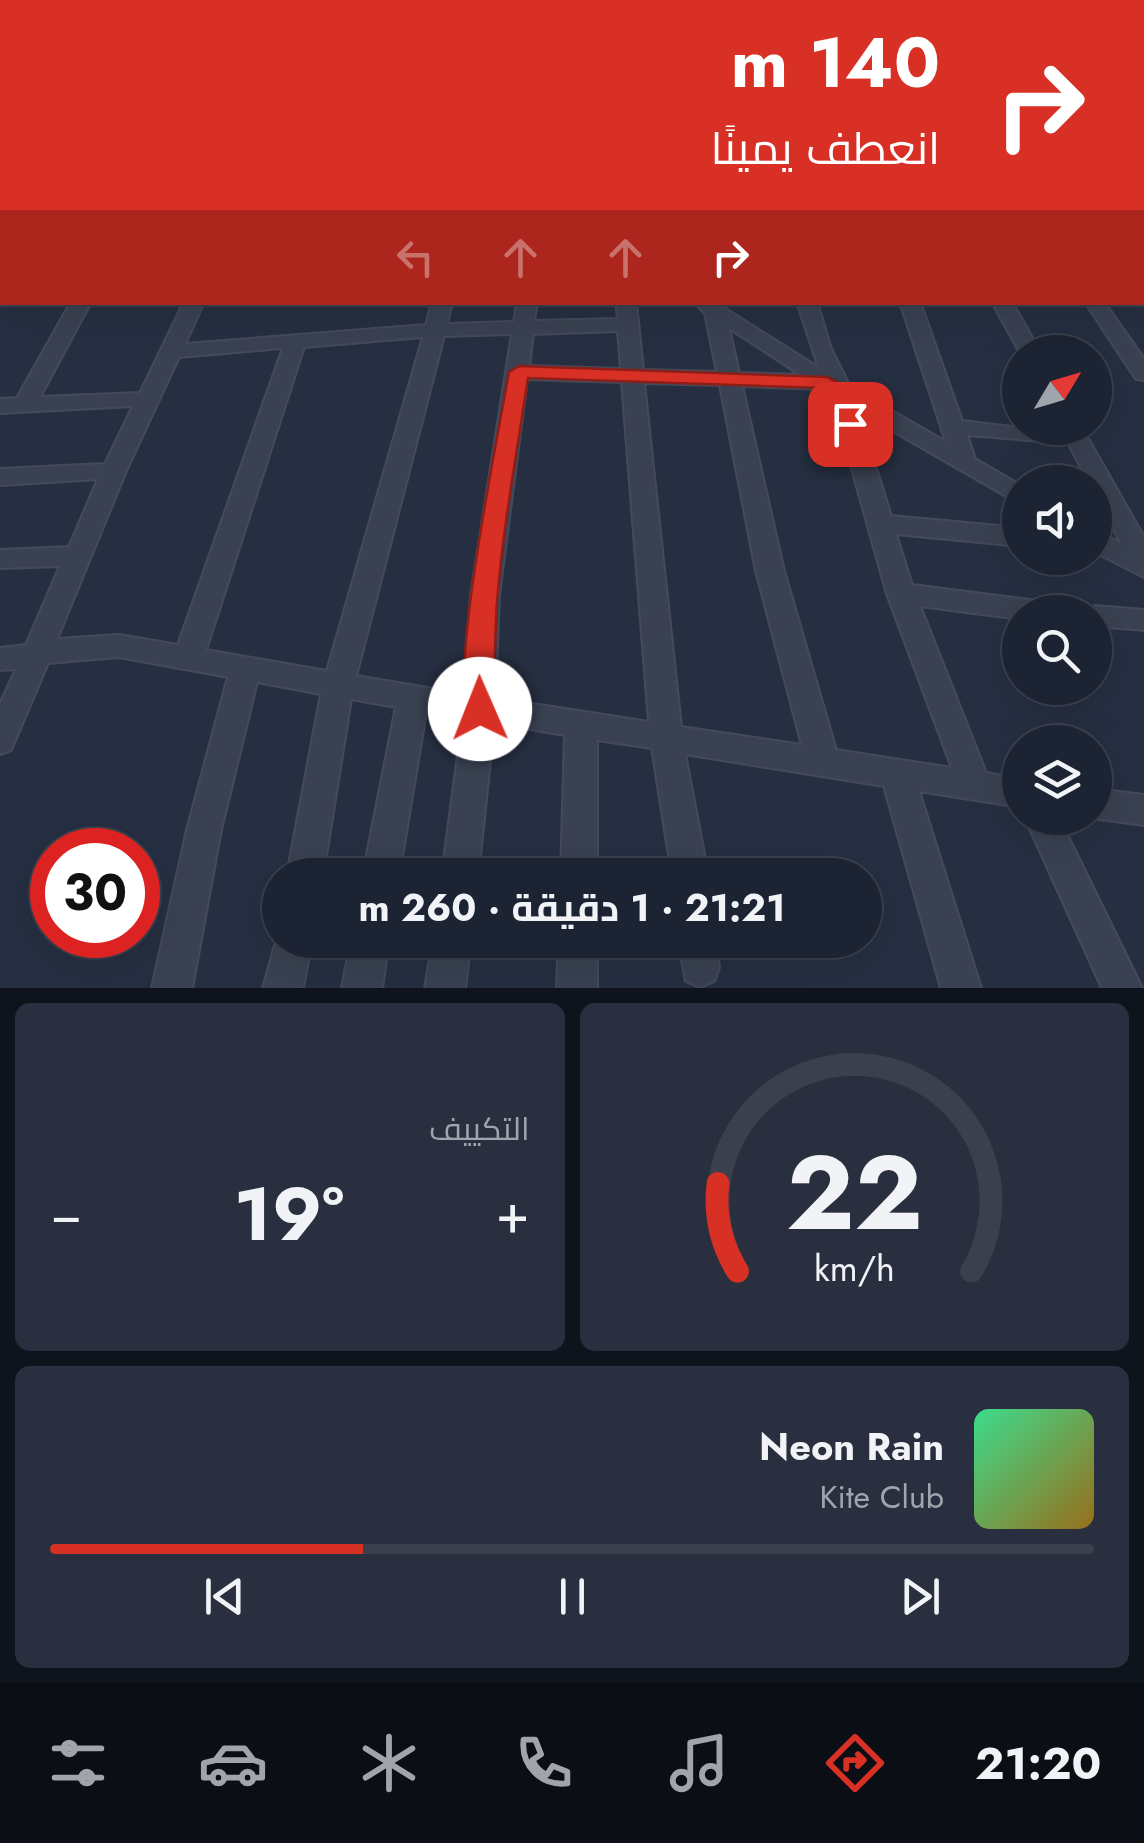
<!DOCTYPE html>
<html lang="ar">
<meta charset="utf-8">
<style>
body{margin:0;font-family:Jost,Cairo,sans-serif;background:#292f3e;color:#f1f3f6;direction:rtl;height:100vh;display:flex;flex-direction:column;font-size:38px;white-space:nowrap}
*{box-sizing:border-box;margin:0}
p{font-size:32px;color:#a0a4ac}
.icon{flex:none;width:55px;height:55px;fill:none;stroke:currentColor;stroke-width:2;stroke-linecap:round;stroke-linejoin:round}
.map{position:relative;height:988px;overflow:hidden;direction:ltr}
.sheet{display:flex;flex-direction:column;gap:15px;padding:15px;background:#0f131c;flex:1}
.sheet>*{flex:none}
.top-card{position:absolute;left:0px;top:0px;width:1145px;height:305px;box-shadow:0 10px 40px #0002,0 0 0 2px #3a404d;direction:rtl;background:#d93025;color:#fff;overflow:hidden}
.needle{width:65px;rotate:52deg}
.fabs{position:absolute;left:1002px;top:335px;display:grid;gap:20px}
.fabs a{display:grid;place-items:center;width:110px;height:110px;border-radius:50%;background:#1c2332;box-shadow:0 10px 40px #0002,0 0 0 2px #3a404d;font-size:50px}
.speed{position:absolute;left:30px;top:828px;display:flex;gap:20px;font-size:50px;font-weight:700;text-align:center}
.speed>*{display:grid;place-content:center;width:130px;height:130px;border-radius:50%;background:#1c2332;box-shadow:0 10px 40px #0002,0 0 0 2px #3a404d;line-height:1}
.speed .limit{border:15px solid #d22;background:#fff;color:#111}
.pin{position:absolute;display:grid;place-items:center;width:85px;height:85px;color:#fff;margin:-42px;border-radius:20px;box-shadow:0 5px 15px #0006}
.me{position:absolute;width:110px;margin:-55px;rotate:359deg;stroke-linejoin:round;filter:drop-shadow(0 0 8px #0008)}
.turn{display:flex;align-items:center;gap:35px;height:210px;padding:0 40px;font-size:45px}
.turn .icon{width:130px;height:130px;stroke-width:2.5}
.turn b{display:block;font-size:70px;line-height:85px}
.lanes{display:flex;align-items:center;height:95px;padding:0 40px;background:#0003;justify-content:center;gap:50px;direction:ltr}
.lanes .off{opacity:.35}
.big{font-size:75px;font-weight:700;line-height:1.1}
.sheet .card{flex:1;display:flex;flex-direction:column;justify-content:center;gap:15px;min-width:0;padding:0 35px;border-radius:15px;background:#292f3e}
.sheet .dial{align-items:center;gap:0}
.dial svg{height:260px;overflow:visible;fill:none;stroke:#3a404d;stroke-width:7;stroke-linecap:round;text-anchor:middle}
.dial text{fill:#f1f3f6;stroke:none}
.song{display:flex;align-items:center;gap:30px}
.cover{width:120px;height:120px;border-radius:15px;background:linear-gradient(135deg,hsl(150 70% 55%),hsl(40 70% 35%))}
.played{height:10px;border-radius:5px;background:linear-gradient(90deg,#d93025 30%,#3a404d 30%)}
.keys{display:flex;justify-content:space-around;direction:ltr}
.heat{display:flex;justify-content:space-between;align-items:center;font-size:55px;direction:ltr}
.sheet .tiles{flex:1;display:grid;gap:15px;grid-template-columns:1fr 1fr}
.card:last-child{grid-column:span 2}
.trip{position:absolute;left:262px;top:858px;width:620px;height:100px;border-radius:50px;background:#1c2332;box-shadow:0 10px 40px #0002,0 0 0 2px #3a404d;font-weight:700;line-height:100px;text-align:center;direction:rtl}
.dock{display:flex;height:160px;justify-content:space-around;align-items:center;background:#0b0e14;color:#a0a4ac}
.dock .icon{width:70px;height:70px}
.dock .current{color:#d93025}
.dock b{font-size:45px;color:#f1f3f6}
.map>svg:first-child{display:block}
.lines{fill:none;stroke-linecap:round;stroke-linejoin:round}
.street-casing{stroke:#444a5b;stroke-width:4}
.secondary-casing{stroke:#444a5b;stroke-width:4}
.street{fill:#3a4252;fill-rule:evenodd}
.secondary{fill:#485065;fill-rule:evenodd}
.route{fill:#d93025;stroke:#8d1f18;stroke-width:2.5}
</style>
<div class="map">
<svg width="1144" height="988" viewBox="0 0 1144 988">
<rect width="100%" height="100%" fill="#262f42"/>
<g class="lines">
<g class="street-casing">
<path id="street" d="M 0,0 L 25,0 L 0,5 Z
M 748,0 L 805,0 L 807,2 L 750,2 Z
M 815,0 L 825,0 L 827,2 L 816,2 Z
M 846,0 L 856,0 L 857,2 L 846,2 Z
M 873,0 L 883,0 L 884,2 L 873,2 Z
M 928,0 L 940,0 L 942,2 L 929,2 Z
M 961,0 L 974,0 L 976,2 L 962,2 Z
M 1012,0 L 1025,0 L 1027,2 L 1013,2 Z
M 1107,0 L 1105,2 L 1075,1 L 1076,0 Z
M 1142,9 L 1144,9 L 1144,15 L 1142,15 Z
M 0,39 L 2,39 L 2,47 L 0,47 Z
M 1142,42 L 1144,43 L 1144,52 L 1142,51 Z
M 1142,133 L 1144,133 L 1144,142 L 1142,142 Z
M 2,158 L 2,168 L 0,169 L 0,159 Z
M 0,199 L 2,199 L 2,209 L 0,209 Z
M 1142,207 L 1144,207 L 1144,217 L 1142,217 Z
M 0,231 L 2,231 L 2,241 L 0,241 Z
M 1142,239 L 1144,239 L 1144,251 L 1142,251 Z
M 2,263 L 2,275 L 0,276 L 0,264 Z
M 1142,284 L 1144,284 L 1144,296 L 1142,296 Z
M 71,302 L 91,302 L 40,397 L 140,393 L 184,302 L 204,302 L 185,344 L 426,325 L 432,302 L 452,302 L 447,324 L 514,322 L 517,302 L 537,302 L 534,321 L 618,319 L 616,302 L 636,302 L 643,370 L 717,372 L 705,313 L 698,306 L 701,302 L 723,302 L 724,308 L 819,368 L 797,302 L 817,302 L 831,349 L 850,387 L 946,442 L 900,302 L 920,302 L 962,421 L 1020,428 L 1082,428 L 1144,537 L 1144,577 L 1095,552 L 1095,531 L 1121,543 L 1095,495 L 1095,482 L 1089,482 L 1068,443 L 967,435 L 975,459 L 1020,485 L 1020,504 L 858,411 L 891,516 L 1020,528 L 1020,546 L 896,534 L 912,585 L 1045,602 L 1055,605 L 1059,612 L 1020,612 L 1020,619 L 920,606 L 986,773 L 1020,779 L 1020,807 L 919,791 L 981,988 L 941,988 L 884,786 L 685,754 L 708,875 L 672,875 L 652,748 L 597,740 L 597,875 L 561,875 L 565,735 L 494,723 L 478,875 L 442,875 L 463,718 L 426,712 L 399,875 L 363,875 L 396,707 L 351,699 L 323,875 L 287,875 L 321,694 L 257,682 L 221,830 L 192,988 L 152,988 L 187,830 L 228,677 L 119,657 L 48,663 L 11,750 L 0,754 L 0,704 L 16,669 L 0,670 L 0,648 L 26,645 L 60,566 L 0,568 L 0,550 L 69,547 L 98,479 L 0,485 L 0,469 L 105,464 L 133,406 L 0,413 L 0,399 L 17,398 ZM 729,328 L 801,375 L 739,373 ZM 618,331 L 621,369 L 529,366 L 533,334 ZM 512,334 L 471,595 L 464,694 L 356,676 L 444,336 ZM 423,337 L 327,671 L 206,650 L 304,347 ZM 283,348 L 178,645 L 119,635 L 57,639 L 126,471 L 179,357 ZM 527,379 L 622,382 L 649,722 L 495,698 L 499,595 ZM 644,383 L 720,385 L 756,571 L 802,745 L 681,727 ZM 742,386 L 822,389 L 831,394 L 887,594 L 952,768 L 836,750 L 784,571 Z
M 992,302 L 1012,302 L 1040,352 L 1020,353 Z
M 1085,302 L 1104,302 L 1144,359 L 1144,380 L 1136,379 Z
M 1095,606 L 1144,610 L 1144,630 L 1095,626 L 1095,612 L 1083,612 Z
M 1095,789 L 1144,795 L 1144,825 L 1092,818 L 1095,818 Z
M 1025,818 L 1059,818 L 1142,988 L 1102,988 Z
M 280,927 L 280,940 L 312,940 L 303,988 L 263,988 Z
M 351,940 L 389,940 L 382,988 L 342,988 Z
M 433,940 L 471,940 L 465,988 L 425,988 Z
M 559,940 L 597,940 L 597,988 L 557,988 Z
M 678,940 L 716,940 L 719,968 L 714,981 L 700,987 L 686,981 Z"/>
</g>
<g class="secondary-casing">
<path id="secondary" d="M 473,0 L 497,0 L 499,2 L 475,2 Z
M 1142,106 L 1144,106 L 1144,118 L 1142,118 Z"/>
</g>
<use href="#street" class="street"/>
<use href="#secondary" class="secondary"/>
</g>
<path class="route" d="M 519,366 L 827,377 L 848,387 L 861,424 L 850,431 L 843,429 L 831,394 L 822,388 L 528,378 C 517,452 503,527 497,602 C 495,623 495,705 490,717 L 480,720 L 469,717 C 448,676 499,431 509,372 Z"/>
</svg>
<div class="fabs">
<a><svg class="needle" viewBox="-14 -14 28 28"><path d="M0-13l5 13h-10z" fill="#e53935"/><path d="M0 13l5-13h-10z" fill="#a0a4ac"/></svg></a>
<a><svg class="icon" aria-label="sound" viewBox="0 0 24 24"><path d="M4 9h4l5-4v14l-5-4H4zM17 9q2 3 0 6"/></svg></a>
<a><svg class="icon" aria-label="search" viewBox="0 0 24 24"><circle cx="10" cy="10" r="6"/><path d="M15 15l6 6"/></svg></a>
<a><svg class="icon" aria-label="layers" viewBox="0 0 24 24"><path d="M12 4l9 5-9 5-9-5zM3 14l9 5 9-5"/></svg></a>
</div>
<div class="speed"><div class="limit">30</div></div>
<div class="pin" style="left:850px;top:424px;background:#d93025"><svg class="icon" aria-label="arrive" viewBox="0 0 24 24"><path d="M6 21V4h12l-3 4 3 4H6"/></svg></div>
<svg class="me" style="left:480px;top:709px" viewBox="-20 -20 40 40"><circle r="19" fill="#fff"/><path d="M0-13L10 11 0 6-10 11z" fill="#d93025"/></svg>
<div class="trip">21:21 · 1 دقيقة · 260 m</div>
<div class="top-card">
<div class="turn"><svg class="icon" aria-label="right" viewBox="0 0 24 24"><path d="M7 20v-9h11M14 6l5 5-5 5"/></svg><div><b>140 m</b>انعطف يمينًا</div></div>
<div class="lanes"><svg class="icon off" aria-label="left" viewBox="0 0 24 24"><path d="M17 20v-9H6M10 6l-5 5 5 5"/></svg><svg class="icon off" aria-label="ahead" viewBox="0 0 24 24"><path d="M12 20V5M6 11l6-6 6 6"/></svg><svg class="icon off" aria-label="ahead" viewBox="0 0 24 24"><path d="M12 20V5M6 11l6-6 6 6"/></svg><svg class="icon" aria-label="right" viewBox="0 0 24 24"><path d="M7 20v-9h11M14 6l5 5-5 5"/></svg></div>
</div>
</div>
<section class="sheet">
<div class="tiles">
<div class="card dial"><svg viewBox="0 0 100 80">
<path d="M14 69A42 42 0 1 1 86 69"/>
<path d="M14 69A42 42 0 0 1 8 42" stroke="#d93025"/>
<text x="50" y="56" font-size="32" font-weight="700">22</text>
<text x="50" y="72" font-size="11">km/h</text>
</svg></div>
<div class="card"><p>التكييف</p>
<div class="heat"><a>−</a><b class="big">19°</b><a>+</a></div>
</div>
<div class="card">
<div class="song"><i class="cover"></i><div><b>Neon Rain</b><p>Kite Club</p></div></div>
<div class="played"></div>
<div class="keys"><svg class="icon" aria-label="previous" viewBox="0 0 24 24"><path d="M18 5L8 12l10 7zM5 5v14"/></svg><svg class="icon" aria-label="pause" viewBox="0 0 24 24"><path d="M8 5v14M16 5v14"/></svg><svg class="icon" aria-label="next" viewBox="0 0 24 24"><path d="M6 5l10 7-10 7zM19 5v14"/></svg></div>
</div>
</div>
</section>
<nav class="dock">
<b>21:20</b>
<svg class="icon current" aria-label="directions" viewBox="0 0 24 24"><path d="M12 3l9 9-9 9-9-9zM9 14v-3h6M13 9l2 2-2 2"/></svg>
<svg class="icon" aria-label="music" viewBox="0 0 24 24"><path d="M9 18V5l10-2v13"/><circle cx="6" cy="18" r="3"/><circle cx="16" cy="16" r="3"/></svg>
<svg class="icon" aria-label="phone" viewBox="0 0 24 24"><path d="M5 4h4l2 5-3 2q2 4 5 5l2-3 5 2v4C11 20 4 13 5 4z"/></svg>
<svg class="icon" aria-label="climate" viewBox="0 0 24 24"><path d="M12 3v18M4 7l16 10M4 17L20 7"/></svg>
<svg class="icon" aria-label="car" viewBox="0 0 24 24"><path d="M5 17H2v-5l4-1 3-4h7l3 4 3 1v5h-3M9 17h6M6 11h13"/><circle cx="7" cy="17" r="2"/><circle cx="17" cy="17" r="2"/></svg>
<svg class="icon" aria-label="filters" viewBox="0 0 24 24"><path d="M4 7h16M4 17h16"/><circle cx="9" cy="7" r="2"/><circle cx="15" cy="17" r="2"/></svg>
</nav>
